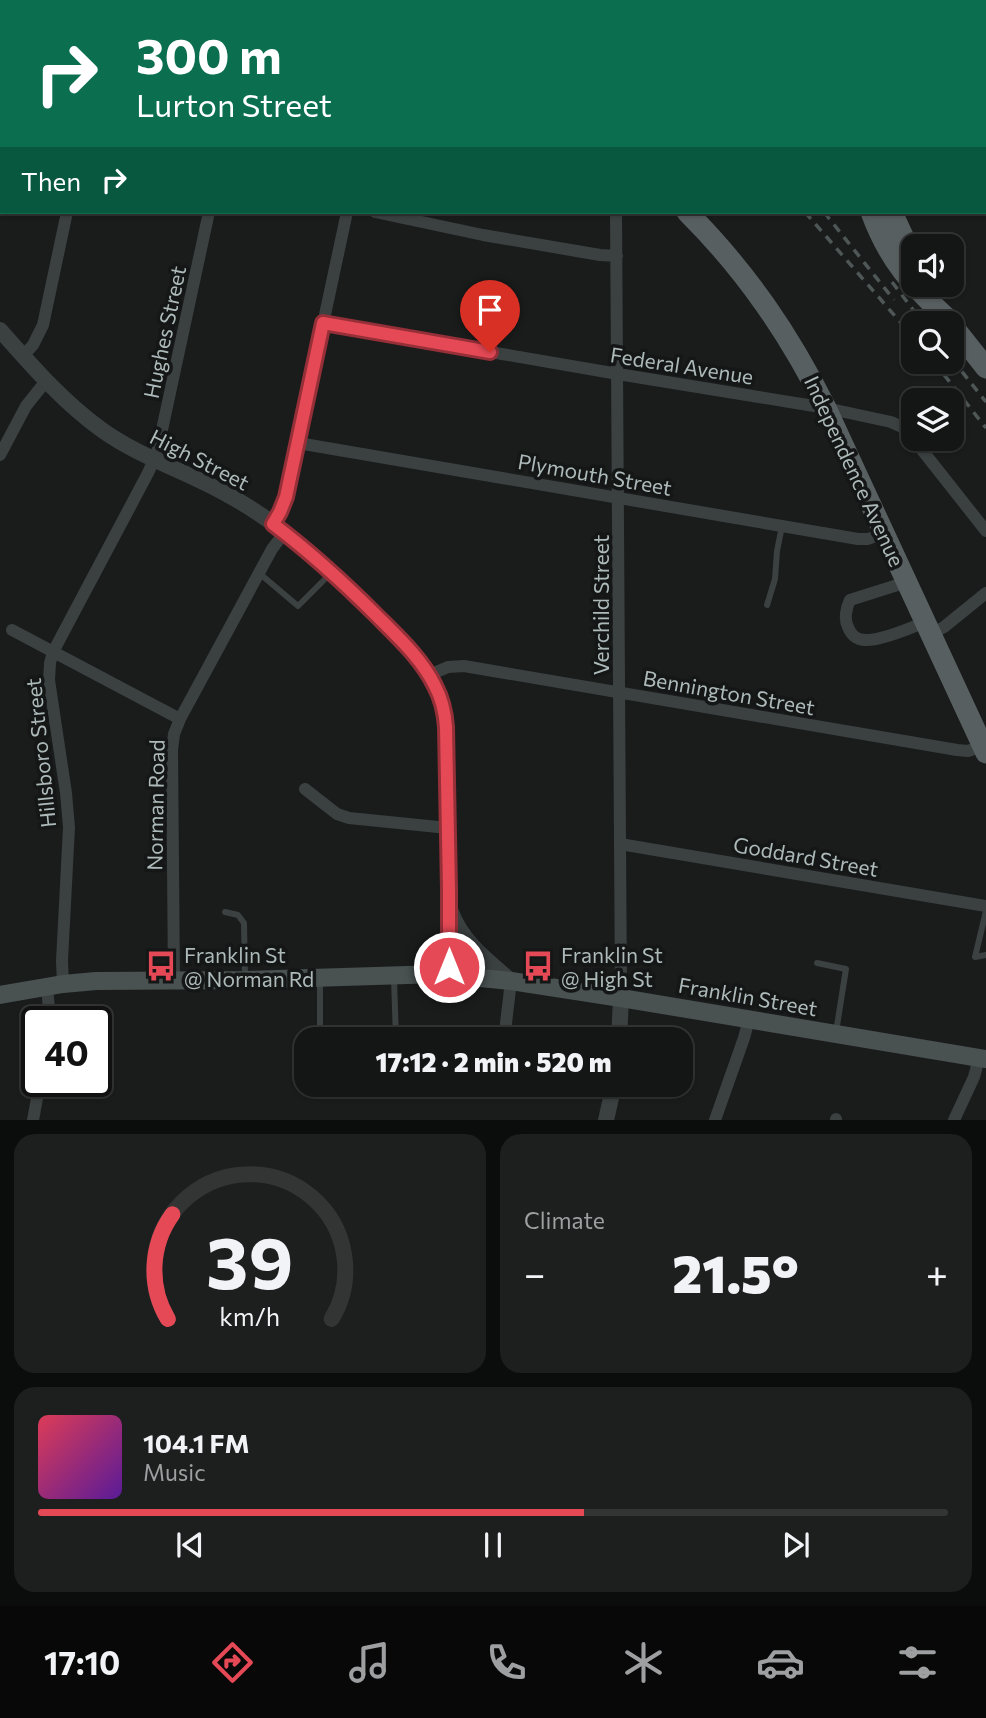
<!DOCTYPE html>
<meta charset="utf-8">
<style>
body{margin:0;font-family:Commissioner,sans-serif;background:#1d1e1e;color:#f1f3f6;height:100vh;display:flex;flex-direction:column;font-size:26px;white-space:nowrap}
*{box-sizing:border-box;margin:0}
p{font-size:23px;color:#9d9fa0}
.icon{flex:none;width:38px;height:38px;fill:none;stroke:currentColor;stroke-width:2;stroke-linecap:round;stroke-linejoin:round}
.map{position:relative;height:1120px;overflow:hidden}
.side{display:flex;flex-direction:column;gap:14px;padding:14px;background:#0b0c0c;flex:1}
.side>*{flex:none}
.hud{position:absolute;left:0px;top:0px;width:987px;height:214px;box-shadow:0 2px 5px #0004,0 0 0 2px #333434;background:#0b6e4f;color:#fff;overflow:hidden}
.controls{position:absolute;left:901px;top:234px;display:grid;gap:14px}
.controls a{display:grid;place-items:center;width:63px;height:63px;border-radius:14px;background:#141515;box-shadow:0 2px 5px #0004,0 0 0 2px #333434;font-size:35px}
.speed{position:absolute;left:21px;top:1006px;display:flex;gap:14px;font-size:35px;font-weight:700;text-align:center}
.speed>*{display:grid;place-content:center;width:91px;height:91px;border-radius:50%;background:#141515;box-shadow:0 2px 5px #0004,0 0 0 2px #333434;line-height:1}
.speed .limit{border:4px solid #111;border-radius:10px;background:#fff;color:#111}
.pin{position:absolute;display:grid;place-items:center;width:60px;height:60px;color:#fff;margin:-72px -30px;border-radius:50% 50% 50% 0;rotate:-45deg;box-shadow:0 0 7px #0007}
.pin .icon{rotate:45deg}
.me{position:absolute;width:77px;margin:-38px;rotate:0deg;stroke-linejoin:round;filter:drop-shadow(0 0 5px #0008)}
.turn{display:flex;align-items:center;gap:24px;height:147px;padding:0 21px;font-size:32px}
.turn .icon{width:91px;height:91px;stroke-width:2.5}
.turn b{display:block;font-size:49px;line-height:60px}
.then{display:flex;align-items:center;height:66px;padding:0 21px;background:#0003;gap:14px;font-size:26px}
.big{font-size:52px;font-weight:800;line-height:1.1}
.side .card{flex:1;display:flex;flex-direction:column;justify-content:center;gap:10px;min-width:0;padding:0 24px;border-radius:21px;background:#1d1e1e}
.side .dial{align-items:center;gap:0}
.dial svg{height:182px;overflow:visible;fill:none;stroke:#333434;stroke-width:7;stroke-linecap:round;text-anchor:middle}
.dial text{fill:#f1f3f6;stroke:none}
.song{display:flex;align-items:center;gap:21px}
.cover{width:84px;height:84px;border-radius:10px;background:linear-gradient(135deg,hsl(350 70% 55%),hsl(270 70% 35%))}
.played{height:7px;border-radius:4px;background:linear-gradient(90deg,#e54956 60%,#333434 60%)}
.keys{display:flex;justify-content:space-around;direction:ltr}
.heat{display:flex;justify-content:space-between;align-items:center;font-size:38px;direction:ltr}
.side .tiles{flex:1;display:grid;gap:14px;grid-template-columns:1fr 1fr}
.card:last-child{grid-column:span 2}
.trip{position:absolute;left:294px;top:1027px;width:399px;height:70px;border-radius:21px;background:#141515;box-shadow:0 2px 5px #0004,0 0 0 2px #333434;font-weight:800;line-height:70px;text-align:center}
.tab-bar{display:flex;height:112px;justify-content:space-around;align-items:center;background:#080808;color:#9d9fa0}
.tab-bar .icon{width:49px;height:49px}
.tab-bar .active{color:#e54956}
.tab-bar b{font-size:32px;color:#f1f3f6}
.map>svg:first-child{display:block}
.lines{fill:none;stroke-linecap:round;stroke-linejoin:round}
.service{stroke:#3b4041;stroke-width:6}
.minor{stroke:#3b4041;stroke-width:12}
.tertiary{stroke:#3b4041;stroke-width:16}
.secondary{stroke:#495151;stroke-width:18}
.primary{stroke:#585f60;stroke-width:21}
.motorway{stroke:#687171;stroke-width:24}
.rail{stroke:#4e5656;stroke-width:3.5;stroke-dasharray:9 7;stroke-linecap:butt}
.route-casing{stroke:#952f38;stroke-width:18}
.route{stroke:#e54956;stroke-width:12}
.labels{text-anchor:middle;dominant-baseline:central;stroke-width:7;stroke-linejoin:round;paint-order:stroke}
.street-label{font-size:21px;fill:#aebaba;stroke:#151717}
.poi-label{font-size:21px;fill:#aebaba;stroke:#151717;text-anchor:start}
</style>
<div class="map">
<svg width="986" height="1120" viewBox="0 0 986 1120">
<rect width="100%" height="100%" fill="#1a1c1c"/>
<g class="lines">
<path class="service" d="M 461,2 L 462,0
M 546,2 L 547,0
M 985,66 L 986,66
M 259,573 L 298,606 L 330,574
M 767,605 L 775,579 L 777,551 L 782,526
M 986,911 L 975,957 L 986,955
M 225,912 L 238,915 L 244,923 L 245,978
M 817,963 L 846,969 L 836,1032
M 394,978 L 396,1040
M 320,1040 L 320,979"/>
<path class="minor" d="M 112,2 L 113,0
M 254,2 L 254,0
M 0,132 L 2,132
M 375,212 L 483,235 L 600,255 L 617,256
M 616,212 L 621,998
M 323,323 L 618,374 L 826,408 L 891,422 L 902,427 L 911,436 L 986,531
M 23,356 L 33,345 L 43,325 L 67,212
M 298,443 L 858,539 L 868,539 L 884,533
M 0,455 L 26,406 L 46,381
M 273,524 L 280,512 L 286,497 L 347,212
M 907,582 L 850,600 C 846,608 844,619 848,627 C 851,635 857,640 865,640 C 879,641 911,628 925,622
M 12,630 L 180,719
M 931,634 L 944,627 L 986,593
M 429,675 L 448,667 L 464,666 L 957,750 L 968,751 L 982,746
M 305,789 L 337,814 L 349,818 L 448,828
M 620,844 L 986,906
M 174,980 L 172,750 L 174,734 L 180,719 L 272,549 L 284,533
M 63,984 L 62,961 L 69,827 L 66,793 L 49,680 L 50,663 L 53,652 L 148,473 L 157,453 L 209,212
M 47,986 L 50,1022
M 504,1040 L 511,981
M 33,1120 L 40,1082
M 715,1120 L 744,1038 L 749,1019
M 836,1120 L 836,1119
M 954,1120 L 974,1077 L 979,1058"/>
<path class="tertiary" d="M 0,330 C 32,366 63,402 102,430 C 141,458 189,472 230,496 C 283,525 328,568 370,610 C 391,630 415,652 430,677 C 440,693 445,709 446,728 L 449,890 L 448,975
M 451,912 C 462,942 488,961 511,981
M 619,1040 L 621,998
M 606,1120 L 614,1085"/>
<path class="secondary" d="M 0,995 L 63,984 L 96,981 L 245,980 L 440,974 L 511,981 L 621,998 L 986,1059"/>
<path class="primary" d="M 373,0 L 376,2
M 862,2 L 863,0
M 687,212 C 746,271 789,334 826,408 L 986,753
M 871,212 C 888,259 912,286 948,319
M 892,212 L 914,260
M 952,325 L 986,368"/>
<path class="motorway" d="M 895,2 L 895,0"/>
<path class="rail" d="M 805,212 L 914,338
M 824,212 L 894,300
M 892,282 L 924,324
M 952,359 L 986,402
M 934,362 L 986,428"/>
</g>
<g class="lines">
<g class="route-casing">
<path id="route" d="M 449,967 L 449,890 L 446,727 C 445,713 442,699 435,686 C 422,659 398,637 377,616 C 344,583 310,552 273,524 L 280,512 L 286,497 L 323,323 L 490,352"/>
</g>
<use href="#route" class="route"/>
</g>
<defs>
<g id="bus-bare" transform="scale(2.415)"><path d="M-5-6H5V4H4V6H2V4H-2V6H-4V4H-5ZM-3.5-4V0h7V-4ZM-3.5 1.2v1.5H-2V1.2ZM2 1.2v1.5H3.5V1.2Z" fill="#e54956" stroke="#151717" stroke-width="2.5" paint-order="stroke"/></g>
</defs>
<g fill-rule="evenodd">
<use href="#bus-bare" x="161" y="966"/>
<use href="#bus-bare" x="538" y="966"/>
</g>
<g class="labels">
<g class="street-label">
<text transform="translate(164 332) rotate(-78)">Hughes Street</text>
<text transform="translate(682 365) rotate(9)">Federal Avenue</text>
<text transform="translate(200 459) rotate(27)">High Street</text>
<text transform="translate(855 471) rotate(65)">Independence Avenue</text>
<text transform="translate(595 474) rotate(10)">Plymouth Street</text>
<text transform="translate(600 605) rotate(-90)">Verchild Street</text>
<text transform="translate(729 692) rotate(10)">Bennington Street</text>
<text transform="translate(40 753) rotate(-96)">Hillsboro Street</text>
<text transform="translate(155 805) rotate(-89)">Norman Road</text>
<text transform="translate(806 856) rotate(10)">Goddard Street</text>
<text transform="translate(748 996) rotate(10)">Franklin Street</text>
</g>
<g class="poi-label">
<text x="184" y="954">Franklin St<tspan x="184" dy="24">@ Norman Rd</tspan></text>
<text x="561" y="954">Franklin St<tspan x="561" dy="24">@ High St</tspan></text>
</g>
</g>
</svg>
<div class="controls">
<a><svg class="icon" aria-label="sound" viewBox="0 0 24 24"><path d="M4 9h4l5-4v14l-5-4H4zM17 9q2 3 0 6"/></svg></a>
<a><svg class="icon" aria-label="search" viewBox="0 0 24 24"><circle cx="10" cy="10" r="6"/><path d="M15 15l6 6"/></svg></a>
<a><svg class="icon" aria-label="layers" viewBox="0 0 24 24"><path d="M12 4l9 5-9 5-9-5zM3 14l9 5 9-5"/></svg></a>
</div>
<div class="speed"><div class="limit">40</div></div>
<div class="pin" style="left:490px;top:352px;background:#d93025"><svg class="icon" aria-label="arrive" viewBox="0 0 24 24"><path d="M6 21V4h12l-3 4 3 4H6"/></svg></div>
<svg class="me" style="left:449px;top:967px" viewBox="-20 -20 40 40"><circle r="17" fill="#e54956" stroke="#fff" stroke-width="3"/><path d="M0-11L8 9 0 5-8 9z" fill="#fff"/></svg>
<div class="trip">17:12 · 2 min · 520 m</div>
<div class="hud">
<div class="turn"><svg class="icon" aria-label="right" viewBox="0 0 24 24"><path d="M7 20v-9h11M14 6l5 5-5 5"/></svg><div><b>300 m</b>Lurton Street</div></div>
<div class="then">Then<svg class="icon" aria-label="right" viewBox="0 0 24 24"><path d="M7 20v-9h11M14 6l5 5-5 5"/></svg></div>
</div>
</div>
<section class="side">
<div class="tiles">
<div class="card dial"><svg viewBox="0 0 100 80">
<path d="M14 69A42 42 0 1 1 86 69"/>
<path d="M14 69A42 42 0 0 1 16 23" stroke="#e54956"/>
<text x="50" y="56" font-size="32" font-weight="700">39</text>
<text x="50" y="72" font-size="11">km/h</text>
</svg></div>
<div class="card"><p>Climate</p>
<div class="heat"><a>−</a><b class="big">21.5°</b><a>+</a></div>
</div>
<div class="card">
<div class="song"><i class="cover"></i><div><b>104.1 FM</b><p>Music</p></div></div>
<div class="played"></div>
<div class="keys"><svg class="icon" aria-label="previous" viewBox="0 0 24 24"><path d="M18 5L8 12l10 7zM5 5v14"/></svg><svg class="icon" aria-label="pause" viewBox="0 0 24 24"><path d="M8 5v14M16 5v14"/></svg><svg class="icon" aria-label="next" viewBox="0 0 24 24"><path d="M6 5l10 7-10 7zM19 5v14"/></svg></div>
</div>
</div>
</section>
<nav class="tab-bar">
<b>17:10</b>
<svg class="icon active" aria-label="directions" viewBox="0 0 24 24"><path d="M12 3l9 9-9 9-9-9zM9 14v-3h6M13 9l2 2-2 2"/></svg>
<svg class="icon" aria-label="music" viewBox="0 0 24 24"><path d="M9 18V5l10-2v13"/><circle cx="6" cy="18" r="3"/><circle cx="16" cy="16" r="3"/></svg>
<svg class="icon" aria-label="phone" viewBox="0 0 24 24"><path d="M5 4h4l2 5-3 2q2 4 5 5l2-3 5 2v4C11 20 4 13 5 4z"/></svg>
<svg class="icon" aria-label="climate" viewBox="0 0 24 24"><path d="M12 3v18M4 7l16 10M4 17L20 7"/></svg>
<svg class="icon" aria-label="car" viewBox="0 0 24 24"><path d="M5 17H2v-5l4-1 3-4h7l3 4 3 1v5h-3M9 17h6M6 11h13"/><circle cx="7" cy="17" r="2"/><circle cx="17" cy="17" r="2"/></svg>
<svg class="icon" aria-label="filters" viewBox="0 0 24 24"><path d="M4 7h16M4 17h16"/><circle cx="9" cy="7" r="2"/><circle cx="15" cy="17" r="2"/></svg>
</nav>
